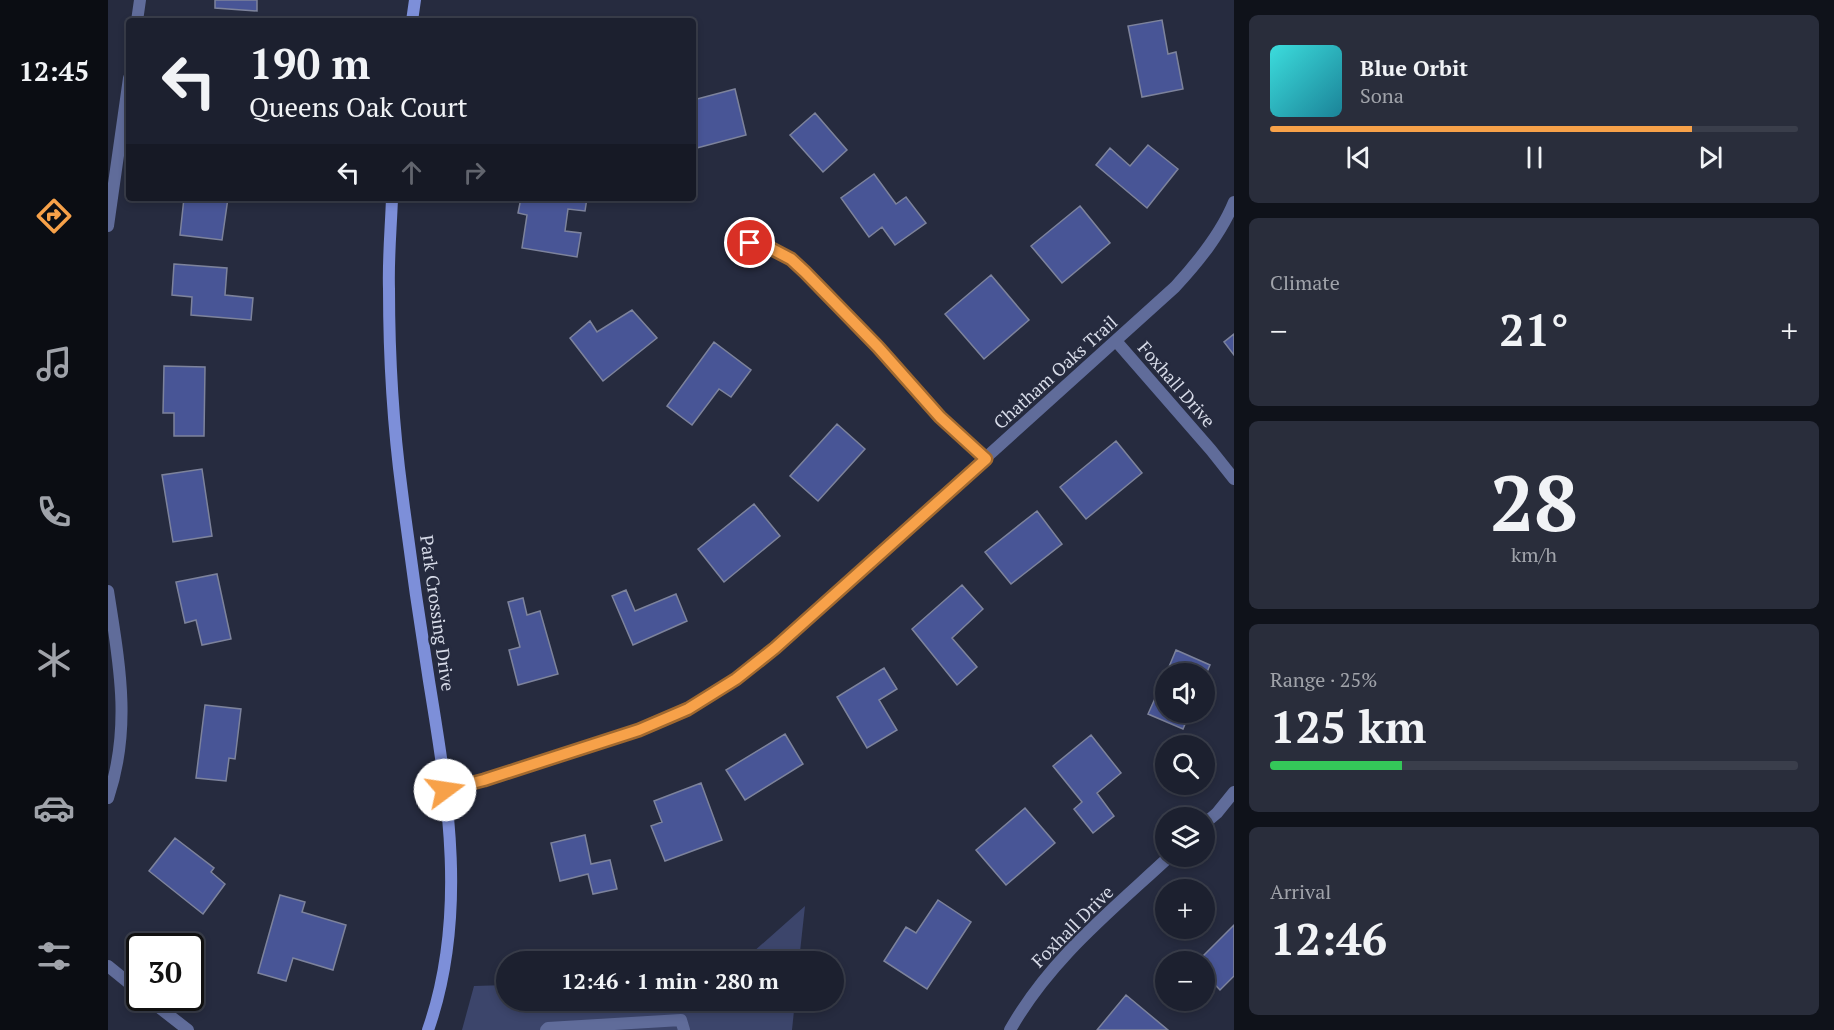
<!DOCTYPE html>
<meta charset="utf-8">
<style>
body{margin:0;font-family:"PT Serif",serif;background:#292d3b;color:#f1f3f6;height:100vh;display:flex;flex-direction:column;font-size:22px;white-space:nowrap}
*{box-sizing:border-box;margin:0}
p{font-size:20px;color:#a0a3aa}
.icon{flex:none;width:33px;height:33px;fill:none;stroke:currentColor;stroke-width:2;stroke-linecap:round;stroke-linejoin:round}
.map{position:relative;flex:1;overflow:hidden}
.details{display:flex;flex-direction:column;gap:15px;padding:15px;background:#0f121a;width:600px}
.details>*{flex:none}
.banner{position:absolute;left:18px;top:18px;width:570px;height:183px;border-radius:6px;box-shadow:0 3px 9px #0003,0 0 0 2px #3a3e4b;background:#1c202f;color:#f1f3f6;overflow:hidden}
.controls{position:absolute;left:1047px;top:663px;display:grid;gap:12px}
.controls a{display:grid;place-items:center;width:60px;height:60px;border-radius:50%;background:#1c202f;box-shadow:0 3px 9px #0003,0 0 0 2px #3a3e4b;font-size:30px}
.speed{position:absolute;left:18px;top:933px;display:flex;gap:12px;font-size:30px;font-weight:700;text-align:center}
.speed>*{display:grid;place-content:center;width:78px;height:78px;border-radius:50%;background:#1c202f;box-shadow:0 3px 9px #0003,0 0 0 2px #3a3e4b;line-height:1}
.speed .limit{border:3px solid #111;border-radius:9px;background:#fff;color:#111}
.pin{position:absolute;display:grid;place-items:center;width:51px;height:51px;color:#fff;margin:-26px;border:3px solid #fff;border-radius:50%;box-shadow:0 2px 6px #0007}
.me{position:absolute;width:66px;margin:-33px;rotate:76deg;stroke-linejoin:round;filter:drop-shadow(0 0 4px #0008)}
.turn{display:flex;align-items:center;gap:21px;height:126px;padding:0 24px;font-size:27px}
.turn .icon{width:78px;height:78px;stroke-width:2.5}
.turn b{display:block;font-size:42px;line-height:51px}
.lanes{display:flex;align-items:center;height:57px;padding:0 24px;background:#0003;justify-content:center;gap:30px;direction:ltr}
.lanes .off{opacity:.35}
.big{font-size:45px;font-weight:700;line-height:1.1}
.details .card{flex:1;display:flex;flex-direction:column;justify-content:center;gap:9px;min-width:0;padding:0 21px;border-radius:9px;background:#292d3b}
.details .dial{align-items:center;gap:0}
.dial b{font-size:78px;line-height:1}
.song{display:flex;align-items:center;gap:18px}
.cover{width:72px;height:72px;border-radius:9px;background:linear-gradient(135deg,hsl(180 70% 55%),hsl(190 70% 35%))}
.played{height:6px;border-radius:3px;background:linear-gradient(90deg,#f7a149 80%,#3a3e4b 80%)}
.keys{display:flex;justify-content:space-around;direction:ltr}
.heat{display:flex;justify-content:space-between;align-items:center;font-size:33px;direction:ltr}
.charge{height:9px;border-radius:4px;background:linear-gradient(90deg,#34c759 25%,#3a3e4b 0)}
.trip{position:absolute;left:388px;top:951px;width:348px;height:60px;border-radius:30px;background:#1c202f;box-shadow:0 3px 9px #0003,0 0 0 2px #3a3e4b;font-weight:700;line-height:60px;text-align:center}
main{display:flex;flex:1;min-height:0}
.tab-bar{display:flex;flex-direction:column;width:108px;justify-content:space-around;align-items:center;background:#0b0d13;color:#a0a3aa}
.tab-bar .icon{width:42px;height:42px}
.tab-bar .active{color:#f7a149}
.tab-bar b{font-size:27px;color:#f1f3f6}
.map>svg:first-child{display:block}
.green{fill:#3c456b}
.building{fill:#485596;stroke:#7d839c;stroke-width:1.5}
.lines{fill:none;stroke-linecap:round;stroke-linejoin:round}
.lane{stroke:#606c9a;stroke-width:12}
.street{stroke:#606c9a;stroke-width:12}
.secondary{stroke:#7d8fd9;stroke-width:12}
.route-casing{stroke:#a1692f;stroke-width:15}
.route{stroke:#f7a149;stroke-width:10}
.labels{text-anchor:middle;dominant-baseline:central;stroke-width:5;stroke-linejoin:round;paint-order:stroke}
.street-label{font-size:18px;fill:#d7dbe8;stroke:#262b3f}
</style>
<main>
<nav class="tab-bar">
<b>12:45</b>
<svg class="icon active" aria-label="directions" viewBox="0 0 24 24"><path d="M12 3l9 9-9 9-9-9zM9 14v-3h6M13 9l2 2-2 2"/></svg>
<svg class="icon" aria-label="music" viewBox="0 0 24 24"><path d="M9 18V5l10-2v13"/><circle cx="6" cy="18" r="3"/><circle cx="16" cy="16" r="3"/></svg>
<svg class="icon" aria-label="phone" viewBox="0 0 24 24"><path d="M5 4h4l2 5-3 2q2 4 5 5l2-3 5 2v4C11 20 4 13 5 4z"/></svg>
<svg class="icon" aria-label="climate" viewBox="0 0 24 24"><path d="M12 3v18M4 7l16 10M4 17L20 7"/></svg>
<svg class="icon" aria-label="car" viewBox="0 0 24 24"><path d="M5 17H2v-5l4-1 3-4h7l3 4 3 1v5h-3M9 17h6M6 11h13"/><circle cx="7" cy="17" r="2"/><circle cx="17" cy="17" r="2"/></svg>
<svg class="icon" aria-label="filters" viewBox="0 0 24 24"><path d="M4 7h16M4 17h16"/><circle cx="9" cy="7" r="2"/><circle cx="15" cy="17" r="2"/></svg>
</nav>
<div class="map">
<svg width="1126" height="1030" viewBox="0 0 1126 1030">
<rect width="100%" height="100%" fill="#262b3f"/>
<path class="green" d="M 697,906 L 691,961 L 635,961 Z
M 399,985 L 399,1000 L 687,1001 L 684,1030 L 354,1030 L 366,986 Z"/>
<path class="building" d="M 107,0 L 149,0 L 149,11 L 107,8 Z
M 1054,20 L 1060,54 L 1068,52 L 1075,89 L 1034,97 L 1020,26 Z
M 627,89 L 638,135 L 585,149 L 585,100 Z
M 707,113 L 739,150 L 715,172 L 682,135 Z
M 1040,145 L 1070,169 L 1039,208 L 988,165 L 1002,148 L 1022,166 Z
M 766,174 L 788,204 L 798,197 L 818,223 L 787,245 L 774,227 L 761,237 L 733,198 Z
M 76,198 L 120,198 L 114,240 L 72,235 Z
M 413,198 L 479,198 L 477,211 L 460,209 L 457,231 L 473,233 L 469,257 L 414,248 L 419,215 L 410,213 Z
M 972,206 L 1002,243 L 954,283 L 923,246 Z
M 66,264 L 119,268 L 117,295 L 145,298 L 143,320 L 83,315 L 84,297 L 64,295 Z
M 883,275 L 921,320 L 876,359 L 837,314 Z
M 524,310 L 549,338 L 495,381 L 462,338 L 482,321 L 489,332 Z
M 1126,334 L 1126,355 L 1116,342 Z
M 606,342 L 643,370 L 623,397 L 611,389 L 584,425 L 559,406 Z
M 56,366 L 97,367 L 96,436 L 66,436 L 66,413 L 55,413 Z
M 729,424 L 757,449 L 710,501 L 682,476 Z
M 1008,441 L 1034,473 L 978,519 L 952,487 Z
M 94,469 L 104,536 L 65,542 L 54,475 Z
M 646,504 L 672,536 L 616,582 L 590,549 Z
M 929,511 L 954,544 L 903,584 L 877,552 Z
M 109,574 L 123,639 L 94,645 L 88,620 L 77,623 L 68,582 Z
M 854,585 L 875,609 L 844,638 L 869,667 L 849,685 L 804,629 Z
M 518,590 L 527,611 L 568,594 L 579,621 L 525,645 L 504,596 Z
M 415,598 L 419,615 L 432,611 L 450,674 L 410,685 L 401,650 L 412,647 L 400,602 Z
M 1068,650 L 1102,665 L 1096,679 L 1096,674 L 1058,674 Z
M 776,668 L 789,689 L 771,700 L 789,730 L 759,748 L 729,697 Z
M 1058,674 L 1058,712 L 1082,712 L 1075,729 L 1040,714 Z
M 97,705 L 133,709 L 127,759 L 121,758 L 118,781 L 88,778 Z
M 677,734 L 695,764 L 637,800 L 618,770 Z
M 983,735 L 1013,773 L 989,793 L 1006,816 L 985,833 L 966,809 L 974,802 L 945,766 Z
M 593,783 L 614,840 L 557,861 L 543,826 L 554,822 L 546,801 Z
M 917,808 L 947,843 L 898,885 L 868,850 Z
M 477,835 L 483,864 L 502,860 L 509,889 L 485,894 L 480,874 L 452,881 L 443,843 Z
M 67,838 L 106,868 L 103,872 L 117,884 L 95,914 L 41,871 Z
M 172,895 L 197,902 L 194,912 L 238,925 L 225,970 L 185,958 L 178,981 L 150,973 Z
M 830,900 L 863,922 L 819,989 L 776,961 L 798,927 L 808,933 Z
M 1126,925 L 1126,976 L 1112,990 L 1096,973 L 1096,962 L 1089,962 Z
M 1018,995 L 1060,1030 L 989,1030 Z"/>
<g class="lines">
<path class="lane" d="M 438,1030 L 440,1028 L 573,1020 L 576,1030"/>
<path class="street" d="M 29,21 L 32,0
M 0,226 L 21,78
M 642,243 L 662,248 L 683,259 L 697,272 L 770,347 L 832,417 L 878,459
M 1008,341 L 1103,450 L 1126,479
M 0,591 C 11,662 24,727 0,798
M 337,790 L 376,780 L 531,730 L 580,709 L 628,679 L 667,648 L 1067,287 C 1090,262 1113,234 1126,202
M 1096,824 L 1109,813 L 1126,792
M 0,966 L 32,992
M 39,998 L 80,1030
M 902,1030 C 942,959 1003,911 1062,856"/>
<path class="secondary" d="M 304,21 L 307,0
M 284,198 C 283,228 280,258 281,289 C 281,356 285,425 294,492 C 302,555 311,618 321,681 C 340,797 360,916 320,1030"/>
</g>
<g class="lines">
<g class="route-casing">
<path id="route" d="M 337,790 L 376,780 L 531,730 L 580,709 L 628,679 L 667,648 L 878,459 L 832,417 L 770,347 L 697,272 L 683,259 L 662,248 L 642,243"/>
</g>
<use href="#route" class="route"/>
</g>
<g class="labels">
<g class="street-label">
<text transform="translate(947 372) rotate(-42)">Chatham Oaks Trail</text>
<text transform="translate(1069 384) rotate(49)">Foxhall Drive</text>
<text transform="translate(330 613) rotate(82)">Park Crossing Drive</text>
<text transform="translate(964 926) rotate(-45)">Foxhall Drive</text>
</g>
</g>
</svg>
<div class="controls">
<a><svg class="icon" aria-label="sound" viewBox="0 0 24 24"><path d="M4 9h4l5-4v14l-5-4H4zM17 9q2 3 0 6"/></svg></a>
<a><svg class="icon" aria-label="search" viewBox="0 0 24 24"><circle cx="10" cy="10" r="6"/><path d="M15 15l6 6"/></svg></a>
<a><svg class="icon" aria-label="layers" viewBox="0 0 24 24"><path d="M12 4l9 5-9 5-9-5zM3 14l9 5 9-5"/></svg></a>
<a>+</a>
<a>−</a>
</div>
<div class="speed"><div class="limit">30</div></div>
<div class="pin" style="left:642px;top:243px;background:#d93025"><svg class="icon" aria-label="arrive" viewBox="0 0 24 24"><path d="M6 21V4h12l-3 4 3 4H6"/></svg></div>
<svg class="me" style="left:337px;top:790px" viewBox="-20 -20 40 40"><circle r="19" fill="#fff"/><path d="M0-13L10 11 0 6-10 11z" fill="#f7a149"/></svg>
<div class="trip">12:46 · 1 min · 280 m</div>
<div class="banner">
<div class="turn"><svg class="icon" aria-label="left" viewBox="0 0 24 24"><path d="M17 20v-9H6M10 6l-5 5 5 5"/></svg><div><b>190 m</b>Queens Oak Court</div></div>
<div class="lanes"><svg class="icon" aria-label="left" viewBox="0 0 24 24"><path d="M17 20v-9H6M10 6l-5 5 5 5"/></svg><svg class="icon off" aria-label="ahead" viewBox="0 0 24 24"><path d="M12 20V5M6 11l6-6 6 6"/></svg><svg class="icon off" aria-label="right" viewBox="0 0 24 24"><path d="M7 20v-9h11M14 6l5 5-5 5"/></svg></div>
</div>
</div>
<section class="details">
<div class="card">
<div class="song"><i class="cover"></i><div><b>Blue Orbit</b><p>Sona</p></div></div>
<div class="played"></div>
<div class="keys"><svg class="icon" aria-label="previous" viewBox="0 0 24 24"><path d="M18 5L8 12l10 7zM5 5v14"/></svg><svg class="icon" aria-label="pause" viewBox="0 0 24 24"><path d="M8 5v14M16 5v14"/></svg><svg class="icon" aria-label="next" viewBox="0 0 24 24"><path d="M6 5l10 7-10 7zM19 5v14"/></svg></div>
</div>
<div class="card"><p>Climate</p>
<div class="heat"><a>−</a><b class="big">21°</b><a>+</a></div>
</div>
<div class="card dial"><b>28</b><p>km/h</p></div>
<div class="card"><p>Range · 25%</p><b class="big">125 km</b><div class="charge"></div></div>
<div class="card"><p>Arrival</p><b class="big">12:46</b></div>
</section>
</main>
